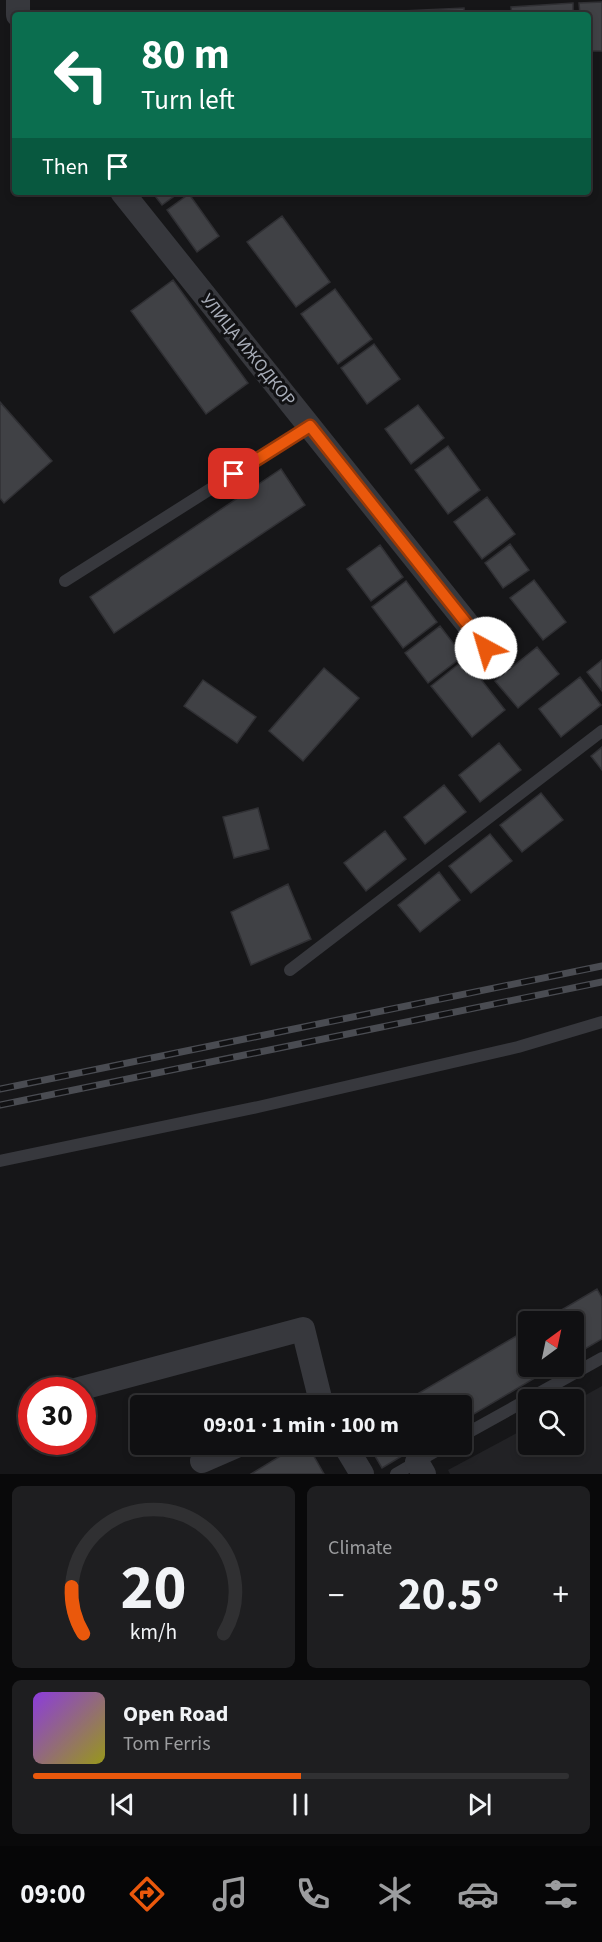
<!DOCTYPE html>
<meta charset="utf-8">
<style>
body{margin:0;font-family:"Source Sans 3",sans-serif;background:#1e1e20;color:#f1f3f6;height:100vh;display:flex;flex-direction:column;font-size:22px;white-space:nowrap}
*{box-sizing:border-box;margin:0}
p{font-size:20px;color:#9c9d9f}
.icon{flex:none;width:33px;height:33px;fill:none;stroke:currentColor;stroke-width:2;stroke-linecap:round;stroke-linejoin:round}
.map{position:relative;height:1474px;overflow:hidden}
.drawer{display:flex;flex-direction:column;gap:12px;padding:12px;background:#09090a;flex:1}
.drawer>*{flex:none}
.hud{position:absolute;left:12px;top:12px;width:579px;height:183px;border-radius:6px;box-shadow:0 3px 9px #0003,0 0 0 2px #303032;background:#0b6e4f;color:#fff;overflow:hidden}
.needle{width:39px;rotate:33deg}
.buttons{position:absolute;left:518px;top:1311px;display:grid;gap:12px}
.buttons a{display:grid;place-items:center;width:66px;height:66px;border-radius:6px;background:#101012;box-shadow:0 3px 9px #0003,0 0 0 2px #303032;font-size:30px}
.speed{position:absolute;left:18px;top:1377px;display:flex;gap:12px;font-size:30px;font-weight:700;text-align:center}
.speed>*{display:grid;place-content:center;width:78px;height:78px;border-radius:50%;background:#101012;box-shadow:0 3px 9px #0003,0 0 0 2px #303032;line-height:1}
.speed .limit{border:9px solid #d22;background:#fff;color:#111}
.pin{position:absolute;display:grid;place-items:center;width:51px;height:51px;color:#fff;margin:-26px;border-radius:12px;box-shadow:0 3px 9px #0006}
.me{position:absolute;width:66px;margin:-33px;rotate:321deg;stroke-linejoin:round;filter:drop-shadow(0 0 4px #0008)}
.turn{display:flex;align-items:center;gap:21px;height:126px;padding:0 30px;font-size:27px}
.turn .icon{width:78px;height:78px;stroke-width:2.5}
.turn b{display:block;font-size:42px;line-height:51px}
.then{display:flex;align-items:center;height:57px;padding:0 30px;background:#0003;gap:12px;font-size:22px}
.big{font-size:45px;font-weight:700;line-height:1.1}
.drawer .widget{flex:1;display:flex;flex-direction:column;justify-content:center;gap:9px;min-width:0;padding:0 21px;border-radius:9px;background:#1e1e20}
.drawer .dial{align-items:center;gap:0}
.dial svg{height:156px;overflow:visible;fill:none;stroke:#303032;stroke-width:7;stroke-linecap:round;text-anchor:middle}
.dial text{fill:#f1f3f6;stroke:none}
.song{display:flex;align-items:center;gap:18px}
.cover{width:72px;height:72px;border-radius:9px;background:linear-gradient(135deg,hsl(270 70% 55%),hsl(60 70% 35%))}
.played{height:6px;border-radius:3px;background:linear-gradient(90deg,#ea580c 50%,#303032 50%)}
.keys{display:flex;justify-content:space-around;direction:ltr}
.heat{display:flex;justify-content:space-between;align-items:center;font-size:33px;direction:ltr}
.drawer .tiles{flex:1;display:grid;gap:12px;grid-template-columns:1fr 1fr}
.widget:last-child{grid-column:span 2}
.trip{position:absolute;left:130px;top:1395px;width:342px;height:60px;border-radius:6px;background:#101012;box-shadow:0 3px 9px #0003,0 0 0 2px #303032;font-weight:700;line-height:60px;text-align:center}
.dock{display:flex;height:96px;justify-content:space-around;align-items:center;background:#060607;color:#9c9d9f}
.dock .icon{width:42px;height:42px}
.dock .active{color:#ea580c}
.dock b{font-size:27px;color:#f1f3f6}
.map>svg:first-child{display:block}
.built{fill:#222225}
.building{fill:#404145;stroke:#303034;stroke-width:1.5}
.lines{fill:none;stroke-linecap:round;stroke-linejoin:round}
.service{stroke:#37383d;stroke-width:12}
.minor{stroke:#37383d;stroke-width:24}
.rail-casing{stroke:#4a4c52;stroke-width:7}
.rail{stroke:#111113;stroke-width:4.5;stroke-dasharray:14;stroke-linecap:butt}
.route-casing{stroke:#983908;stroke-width:15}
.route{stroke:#ea580c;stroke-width:10}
.labels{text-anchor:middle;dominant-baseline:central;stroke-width:6;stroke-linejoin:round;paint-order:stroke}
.street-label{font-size:18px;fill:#a8adb8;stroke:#111113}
</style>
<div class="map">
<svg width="602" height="1474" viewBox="0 0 602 1474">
<rect width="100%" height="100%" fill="#161618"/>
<path class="built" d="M 602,1386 L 602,1474 L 450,1474 L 448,1470 L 528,1427 L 528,1444 L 573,1444 L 573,1402 Z"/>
<path class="building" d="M 602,2 L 602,51 L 588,51 L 588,15 L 580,15 L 579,3 Z
M 573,3 L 573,15 L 512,15 L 511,7 Z
M 464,8 L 464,15 L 402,15 L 402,11 Z
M 152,192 L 180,192 L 162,205 Z
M 189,194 L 219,236 L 197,252 L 167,210 Z
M 282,216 L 330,282 L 296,307 L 247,242 Z
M 173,280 L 248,383 L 206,414 L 131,311 Z
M 335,289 L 372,339 L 338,364 L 301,314 Z
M 374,344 L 400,379 L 367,404 L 341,368 Z
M 0,402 L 52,461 L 4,503 L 0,498 Z
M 418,405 L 444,438 L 411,464 L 385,429 Z
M 448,446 L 480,490 L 448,514 L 415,470 Z
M 281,469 L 305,505 L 114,633 L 90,597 Z
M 487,497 L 515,534 L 482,559 L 454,522 Z
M 510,544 L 529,570 L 503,588 L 485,563 Z
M 380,545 L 403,577 L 371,601 L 347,569 Z
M 534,580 L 566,622 L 543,640 L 510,598 Z
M 406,581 L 437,622 L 403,648 L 372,607 Z
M 440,626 L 463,656 L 428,683 L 405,653 Z
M 537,647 L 559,674 L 518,708 L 495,681 Z
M 465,659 L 505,710 L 472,737 L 431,686 Z
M 602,660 L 602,691 L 587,672 Z
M 324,668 L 359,698 L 303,761 L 269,731 Z
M 580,677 L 601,705 L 561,737 L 539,709 Z
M 203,680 L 256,717 L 237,743 L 184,706 Z
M 499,743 L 521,770 L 480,802 L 459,775 Z
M 602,747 L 602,770 L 591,756 Z
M 444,785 L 466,812 L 425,844 L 404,817 Z
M 541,793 L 563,820 L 522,852 L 500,825 Z
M 258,808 L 269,849 L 234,858 L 223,817 Z
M 385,831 L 406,859 L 366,891 L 344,863 Z
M 490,834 L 512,861 L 471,893 L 449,866 Z
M 439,872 L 460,900 L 420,932 L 398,905 Z
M 288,884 L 311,939 L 251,965 L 231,912 Z
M 597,1289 L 602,1298 L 602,1339 L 573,1356 L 573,1322 L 541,1322 Z
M 528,1329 L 528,1366 L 555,1366 L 462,1421 L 462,1406 L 397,1406 Z
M 300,1444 L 307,1444 L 324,1474 L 251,1474 Z
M 368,1444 L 422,1444 L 382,1468 Z"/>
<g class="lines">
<path class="service" d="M 65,581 L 310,426
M 290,970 L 602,731
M 0,1161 L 258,1107 L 518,1047 L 602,1022
M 462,1436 L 602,1358
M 396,1474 L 448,1444"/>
<path class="minor" d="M 18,15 L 18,0
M 122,192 L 486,647
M 75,1390 L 303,1329 L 322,1406
M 344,1444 L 362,1474
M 202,1461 L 241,1444
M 417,1462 L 424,1474"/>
<g class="rail-casing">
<path id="rail" d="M 0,1089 L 602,966
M 0,1105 L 602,982"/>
</g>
<use href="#rail" class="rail"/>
</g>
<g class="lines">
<g class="route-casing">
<path id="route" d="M 234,474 L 310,426 L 486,648"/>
</g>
<use href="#route" class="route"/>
</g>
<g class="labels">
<g class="street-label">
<text transform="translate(248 350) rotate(51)">УЛИЦА ИЖОДКОР</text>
</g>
</g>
</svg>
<div class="buttons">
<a><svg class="needle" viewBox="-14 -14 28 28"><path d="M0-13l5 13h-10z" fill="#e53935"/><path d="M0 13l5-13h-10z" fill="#9c9d9f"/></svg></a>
<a><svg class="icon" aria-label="search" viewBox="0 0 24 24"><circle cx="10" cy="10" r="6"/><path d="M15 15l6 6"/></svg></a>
</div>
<div class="speed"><div class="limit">30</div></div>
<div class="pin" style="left:234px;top:474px;background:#d93025"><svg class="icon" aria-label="arrive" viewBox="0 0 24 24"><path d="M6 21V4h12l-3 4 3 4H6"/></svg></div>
<svg class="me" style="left:486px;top:648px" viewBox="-20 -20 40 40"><circle r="19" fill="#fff"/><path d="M0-13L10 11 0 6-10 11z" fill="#ea580c"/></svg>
<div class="trip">09:01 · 1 min · 100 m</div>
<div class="hud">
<div class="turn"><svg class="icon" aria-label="left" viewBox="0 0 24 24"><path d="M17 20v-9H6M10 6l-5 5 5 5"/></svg><div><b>80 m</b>Turn left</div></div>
<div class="then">Then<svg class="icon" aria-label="arrive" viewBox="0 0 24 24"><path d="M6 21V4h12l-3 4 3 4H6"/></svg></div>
</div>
</div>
<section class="drawer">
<div class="tiles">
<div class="widget dial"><svg viewBox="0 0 100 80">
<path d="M14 69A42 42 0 1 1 86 69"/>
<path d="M14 69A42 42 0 0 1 8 45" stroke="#ea580c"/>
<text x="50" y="56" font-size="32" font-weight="700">20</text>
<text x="50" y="72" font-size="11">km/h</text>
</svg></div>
<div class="widget"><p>Climate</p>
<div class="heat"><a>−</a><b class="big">20.5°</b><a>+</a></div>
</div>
<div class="widget">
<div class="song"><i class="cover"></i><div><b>Open Road</b><p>Tom Ferris</p></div></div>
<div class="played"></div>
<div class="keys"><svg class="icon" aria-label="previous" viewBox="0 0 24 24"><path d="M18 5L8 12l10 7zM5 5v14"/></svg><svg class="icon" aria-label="pause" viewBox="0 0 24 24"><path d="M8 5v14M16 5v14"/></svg><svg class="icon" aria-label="next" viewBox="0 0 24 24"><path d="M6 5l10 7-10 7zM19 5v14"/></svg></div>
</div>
</div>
</section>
<nav class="dock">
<b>09:00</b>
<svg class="icon active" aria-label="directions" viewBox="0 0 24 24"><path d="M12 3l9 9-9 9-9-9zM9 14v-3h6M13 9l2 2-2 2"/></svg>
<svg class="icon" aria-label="music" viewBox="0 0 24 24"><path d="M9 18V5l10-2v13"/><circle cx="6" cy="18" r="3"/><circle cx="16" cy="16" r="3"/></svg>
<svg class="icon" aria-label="phone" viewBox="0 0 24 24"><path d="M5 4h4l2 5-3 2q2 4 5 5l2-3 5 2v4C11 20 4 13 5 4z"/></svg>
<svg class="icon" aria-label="climate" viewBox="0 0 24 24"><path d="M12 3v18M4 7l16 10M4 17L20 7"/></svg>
<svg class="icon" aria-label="car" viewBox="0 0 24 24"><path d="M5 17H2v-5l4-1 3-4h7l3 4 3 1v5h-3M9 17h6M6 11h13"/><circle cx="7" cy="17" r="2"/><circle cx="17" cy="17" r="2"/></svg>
<svg class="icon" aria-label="filters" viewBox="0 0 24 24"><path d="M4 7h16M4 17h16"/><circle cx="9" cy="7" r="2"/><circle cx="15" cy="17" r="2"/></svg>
</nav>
